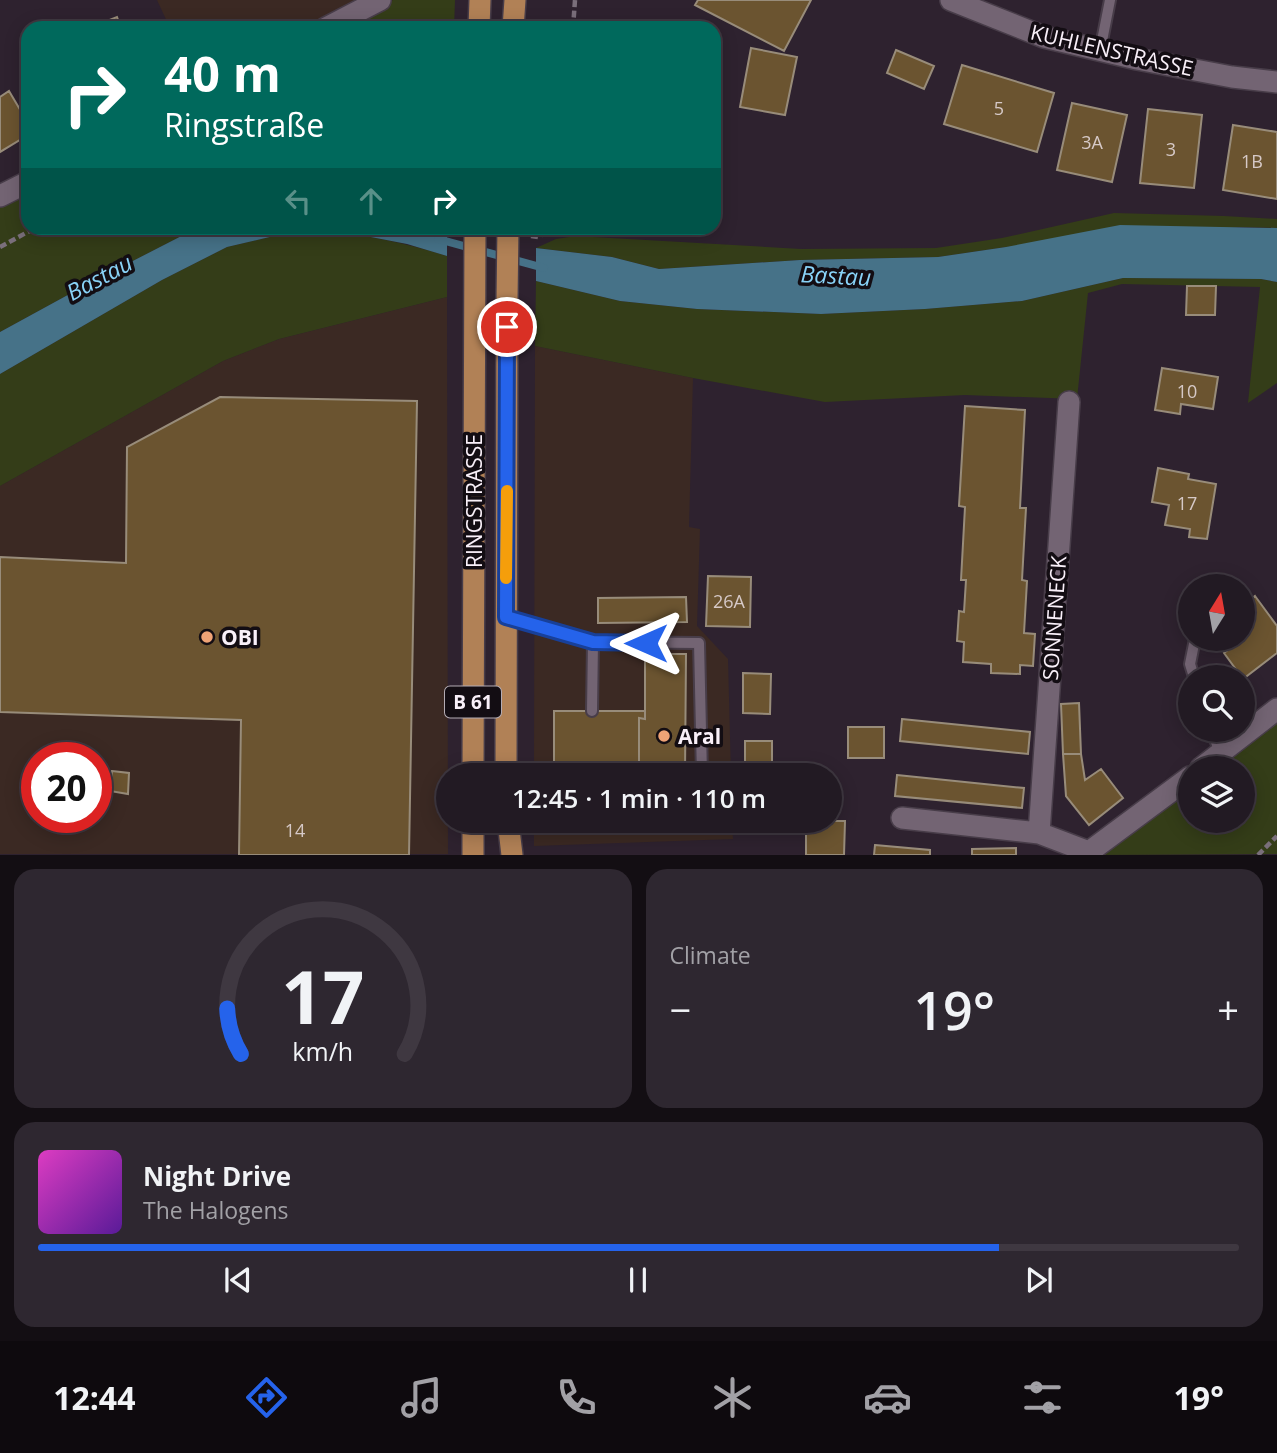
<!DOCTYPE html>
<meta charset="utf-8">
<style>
body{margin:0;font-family:"Open Sans",sans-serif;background:#2e2730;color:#f1f3f6;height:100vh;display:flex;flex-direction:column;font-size:26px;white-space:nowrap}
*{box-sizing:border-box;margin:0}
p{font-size:23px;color:#a2a1a6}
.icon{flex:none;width:38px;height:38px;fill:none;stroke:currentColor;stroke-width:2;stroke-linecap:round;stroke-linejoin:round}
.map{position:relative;height:855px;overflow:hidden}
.panel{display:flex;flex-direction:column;gap:14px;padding:14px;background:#130e13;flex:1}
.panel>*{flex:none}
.guide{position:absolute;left:21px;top:21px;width:700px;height:214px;border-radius:21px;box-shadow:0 4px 18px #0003,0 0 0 2px #3f3841;background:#00695c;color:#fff;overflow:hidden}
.needle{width:46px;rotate:11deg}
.tools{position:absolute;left:1178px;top:574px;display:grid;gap:14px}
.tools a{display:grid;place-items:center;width:77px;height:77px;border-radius:50%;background:#221a23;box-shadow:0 4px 18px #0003,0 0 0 2px #3f3841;font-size:35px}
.speed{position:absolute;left:21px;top:742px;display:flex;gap:14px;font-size:35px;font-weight:700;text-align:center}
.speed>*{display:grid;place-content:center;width:91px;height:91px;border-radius:50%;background:#221a23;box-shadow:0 4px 18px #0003,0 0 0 2px #3f3841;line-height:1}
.speed .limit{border:10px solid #d22;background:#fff;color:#111}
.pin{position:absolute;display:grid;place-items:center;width:60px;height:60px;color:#fff;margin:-30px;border:4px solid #fff;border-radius:50%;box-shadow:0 2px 7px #0007}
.me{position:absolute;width:77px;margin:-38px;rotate:270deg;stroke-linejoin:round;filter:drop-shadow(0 0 5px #0008)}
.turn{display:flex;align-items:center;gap:24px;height:147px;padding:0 28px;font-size:32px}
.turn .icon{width:91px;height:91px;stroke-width:2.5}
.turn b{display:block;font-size:49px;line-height:60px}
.lanes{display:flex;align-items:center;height:66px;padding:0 28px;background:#0003;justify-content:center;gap:35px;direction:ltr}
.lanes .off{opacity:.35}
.big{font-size:52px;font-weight:600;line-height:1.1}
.panel .widget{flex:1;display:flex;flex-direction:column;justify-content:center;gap:10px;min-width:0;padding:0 24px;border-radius:21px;background:#2e2730}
.panel .dial{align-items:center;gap:0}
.dial svg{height:182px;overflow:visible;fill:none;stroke:#3f3841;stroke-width:7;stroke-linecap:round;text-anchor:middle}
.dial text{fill:#f1f3f6;stroke:none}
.song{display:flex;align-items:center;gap:21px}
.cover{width:84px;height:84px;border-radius:10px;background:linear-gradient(135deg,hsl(310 70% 55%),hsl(270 70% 35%))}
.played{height:7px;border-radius:4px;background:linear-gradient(90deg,#2563eb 80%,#3f3841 80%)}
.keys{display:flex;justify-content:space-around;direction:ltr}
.heat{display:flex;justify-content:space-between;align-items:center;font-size:38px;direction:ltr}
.panel .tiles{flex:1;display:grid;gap:14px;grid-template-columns:1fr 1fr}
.widget:last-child{grid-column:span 2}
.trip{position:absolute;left:436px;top:763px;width:406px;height:70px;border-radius:35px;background:#221a23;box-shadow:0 4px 18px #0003,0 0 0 2px #3f3841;font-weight:600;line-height:70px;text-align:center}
.menu{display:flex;height:112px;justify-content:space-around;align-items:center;background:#0e0a0e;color:#a2a1a6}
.menu .icon{width:49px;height:49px}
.menu .selected{color:#2563eb}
.menu b{font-size:32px;color:#f1f3f6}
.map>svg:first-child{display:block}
.commercial{fill:#3b2923;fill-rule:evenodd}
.green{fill:#343d18}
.water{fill:#467288}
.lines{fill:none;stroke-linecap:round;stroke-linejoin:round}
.stream{stroke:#467288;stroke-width:8}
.building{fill:#6b5430;stroke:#988c7a;stroke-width:2}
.lane-casing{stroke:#483d49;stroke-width:14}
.street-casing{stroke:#483d49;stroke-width:24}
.primary-casing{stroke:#483d49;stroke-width:24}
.path{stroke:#7a6f7b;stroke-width:4.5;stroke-dasharray:7 3.5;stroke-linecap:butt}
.lane{stroke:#736473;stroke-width:10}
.street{stroke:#736473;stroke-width:21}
.primary{stroke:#b18156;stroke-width:21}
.primary-bridge-casing{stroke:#483d49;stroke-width:24;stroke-linecap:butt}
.primary-bridge{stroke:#b18156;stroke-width:21}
.route-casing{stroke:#184099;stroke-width:18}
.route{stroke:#2563eb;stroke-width:12}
.slow{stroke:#f59e0b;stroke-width:12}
.poi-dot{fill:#efa376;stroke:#130d13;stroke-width:2.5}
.labels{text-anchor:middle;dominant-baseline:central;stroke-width:7;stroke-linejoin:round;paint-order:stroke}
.number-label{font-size:18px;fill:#d6c9c7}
.shield{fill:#130d13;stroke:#b4acb4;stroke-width:2}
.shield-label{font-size:19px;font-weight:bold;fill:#f9f0f9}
.street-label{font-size:21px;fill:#f9f0f9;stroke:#130d13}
.poi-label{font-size:21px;font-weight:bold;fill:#f9f0f9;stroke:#130d13;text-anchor:start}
.water-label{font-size:23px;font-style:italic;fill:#89d3f8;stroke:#130d13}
</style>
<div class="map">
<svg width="1277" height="855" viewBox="0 0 1277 855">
<rect width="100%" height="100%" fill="#2e222f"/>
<path class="commercial" d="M 157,0 L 393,0 L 340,28 L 170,28 Z
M 447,297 L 448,854 L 0,854 L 0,486 L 223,361 L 279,339 ZM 37,758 L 96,758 L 96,817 L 37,817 Z
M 535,346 L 693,378 L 689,527 L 700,529 L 697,626 L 728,659 L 731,775 L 534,775 Z
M 534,821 L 732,821 L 733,839 L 534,846 Z"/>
<path class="green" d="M 393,0 L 455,0 L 454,28 L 340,28 Z
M 28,192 L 28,228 L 197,228 L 86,285 L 0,332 L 0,207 Z
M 1114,213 L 1224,216 L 1277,219 L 1277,228 L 1240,227 L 1006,247 L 938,257 L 800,260 L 659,269 L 612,257 L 536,248 L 556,239 L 576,236 L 801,249 L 936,248 L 1002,238 Z
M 313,230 C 359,233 403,242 447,256 L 447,297 L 279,339 L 223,361 L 0,486 L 0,374 L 162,280 L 227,247 L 274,236 Z
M 1123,278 L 1261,279 L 1277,282 L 1277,383 L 1248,403 L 1260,287 L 1122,284 L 1088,293 L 1077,399 L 965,395 L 825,402 L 693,378 L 535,346 L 536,281 L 620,301 L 697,309 L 821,314 L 925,309 L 1022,301 Z
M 1277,708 L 1277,854 L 1088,855 L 1190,775 L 1190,821 L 1242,821 L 1242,768 L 1198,768 Z"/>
<path class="water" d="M 1120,225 L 1277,228 L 1277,282 L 1261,279 L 1123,278 L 1022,301 L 925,309 L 821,314 L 697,309 L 620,301 L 536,281 L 536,248 L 612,257 L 659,269 L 800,260 L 938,257 L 1006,247 Z
M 197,228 L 447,228 L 447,256 L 407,244 L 350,233 L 313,230 L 274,236 L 227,247 L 162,280 L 0,374 L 0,332 L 86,285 Z"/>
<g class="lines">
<path class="stream" d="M 438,239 L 544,268"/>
</g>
<path class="building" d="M 698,0 L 811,0 L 784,51 L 695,5 Z
M 117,17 L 121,28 L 89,28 Z
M 751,48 L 797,57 L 785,115 L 740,107 Z
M 896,50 L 934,66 L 924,89 L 887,73 Z
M 962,65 L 1054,93 L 1037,152 L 944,124 Z
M 9,91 L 28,123 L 28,135 L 0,152 L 0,97 Z
M 1072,103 L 1127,115 L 1112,182 L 1057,170 Z
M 1148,109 L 1202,115 L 1194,188 L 1140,183 Z
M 1233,125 L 1277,132 L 1277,199 L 1223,190 Z
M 1187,286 L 1216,286 L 1215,315 L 1186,315 Z
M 1162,368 L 1218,377 L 1213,409 L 1181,404 L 1180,414 L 1155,410 Z
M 220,397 L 417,401 L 409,855 L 239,855 L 241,720 L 0,712 L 0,557 L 126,563 L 127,447 Z
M 965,406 L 1025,410 L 1020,508 L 1026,508 L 1022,580 L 1027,581 L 1024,633 L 1035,634 L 1033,666 L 1020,665 L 1020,674 L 991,673 L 991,664 L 963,662 L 964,642 L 957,641 L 959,611 L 964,612 L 966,580 L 961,580 L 965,507 L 959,506 Z
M 1158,468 L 1189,474 L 1188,479 L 1216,484 L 1207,539 L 1189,537 L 1190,529 L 1165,525 L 1169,505 L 1152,502 Z
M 708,576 L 751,577 L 750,627 L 706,626 Z
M 1255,596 L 1277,626 L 1277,653 L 1243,679 L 1224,653 L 1238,642 L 1239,639 L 1242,639 L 1242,606 Z
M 686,597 L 687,622 L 598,623 L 598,598 Z
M 645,654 L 686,654 L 685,775 L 639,775 L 639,718 L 645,719 Z
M 743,673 L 771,674 L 770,714 L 743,713 Z
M 1079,703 L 1081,754 L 1063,754 L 1061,704 Z
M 554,711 L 645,711 L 645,719 L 639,718 L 639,775 L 554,775 Z
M 902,719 L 1030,732 L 1028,754 L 900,741 Z
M 848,727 L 884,727 L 884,758 L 848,758 Z
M 745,741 L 772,741 L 772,774 L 745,775 Z
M 1063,754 L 1081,754 L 1085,780 L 1101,769 L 1123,798 L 1089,825 L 1066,796 Z
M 112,771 L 129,773 L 128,794 L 110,791 Z
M 897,775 L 1024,788 L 1022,808 L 895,796 Z
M 772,821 L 845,821 L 844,855 L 806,855 L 806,831 L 772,831 Z
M 875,845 L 930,850 L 930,855 L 874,855 Z
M 1016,848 L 1016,855 L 972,855 L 972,849 Z"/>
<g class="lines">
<g class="lane-casing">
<path id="lane" d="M 1100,51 L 1110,0
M 506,617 L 593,642 L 592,711
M 593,642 L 699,643 L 702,775
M 1194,677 L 1190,664 L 1195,639
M 1212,730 L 1220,754"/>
</g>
<g class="street-casing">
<path id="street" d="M 951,0 L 1044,37 L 1137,59 L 1232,77 L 1277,82
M 326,28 L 380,0
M 0,196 L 28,182
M 1201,768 L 1277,709
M 902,818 L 1039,833 L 1089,852
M 1039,833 L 1069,402
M 1087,855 L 1089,852 L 1190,777"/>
</g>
<g class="primary-casing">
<path id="primary" d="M 479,28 L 480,0
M 513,28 L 515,0
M 473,775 L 475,228
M 506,775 L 507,300
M 508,821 L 512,855
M 473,855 L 473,821"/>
</g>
<path class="path" d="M 573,28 L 575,0
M 531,236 L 538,237 L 548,231 L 548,228
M 0,247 L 35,228
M 1258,855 L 1277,836"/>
<use href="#lane" class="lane"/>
<use href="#street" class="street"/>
<use href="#primary" class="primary"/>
<g class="primary-bridge-casing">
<path id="primary-bridge" d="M 507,300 L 508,228"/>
</g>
<use href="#primary-bridge" class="primary-bridge"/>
</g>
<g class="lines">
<g class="route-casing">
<path id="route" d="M 507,327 L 506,617 L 593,642 L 646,643"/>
</g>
<use href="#route" class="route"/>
<path class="slow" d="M 506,578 L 507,491"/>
</g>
<g class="poi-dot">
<circle cx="207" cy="637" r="7"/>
<circle cx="664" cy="736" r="7"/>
</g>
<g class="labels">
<g class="number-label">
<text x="999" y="108">5</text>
<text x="1092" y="142">3A</text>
<text x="1171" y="149">3</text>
<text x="1252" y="161">1B</text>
<text x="1187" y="391">10</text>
<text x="1187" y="503">17</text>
<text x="729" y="601">26A</text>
<text x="295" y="830">14</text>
</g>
<rect class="shield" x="445" y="686.5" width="56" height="31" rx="5"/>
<g class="shield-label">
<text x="473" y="702">B 61</text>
</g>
<g class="street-label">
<text transform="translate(1112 50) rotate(13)">KUHLENSTRASSE</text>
<text transform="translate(474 501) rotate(-90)">RINGSTRASSE</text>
<text transform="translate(1054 618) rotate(-86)">SONNENECK</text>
</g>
<g class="poi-label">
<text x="221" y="637">OBI</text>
<text x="678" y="736">Aral</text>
</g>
<g class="water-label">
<text transform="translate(836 275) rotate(3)">Bastau</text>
<text transform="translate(99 277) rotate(-28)">Bastau</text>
</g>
</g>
</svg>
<div class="tools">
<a><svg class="needle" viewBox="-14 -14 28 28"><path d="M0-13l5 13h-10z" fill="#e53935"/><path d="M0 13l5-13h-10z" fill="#a2a1a6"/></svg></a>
<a><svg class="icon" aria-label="search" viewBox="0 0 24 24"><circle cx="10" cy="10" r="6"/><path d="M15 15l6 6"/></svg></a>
<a><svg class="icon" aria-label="layers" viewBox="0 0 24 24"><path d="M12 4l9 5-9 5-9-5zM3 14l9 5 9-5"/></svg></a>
</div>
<div class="speed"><div class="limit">20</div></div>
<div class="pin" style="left:507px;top:327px;background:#d93025"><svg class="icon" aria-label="arrive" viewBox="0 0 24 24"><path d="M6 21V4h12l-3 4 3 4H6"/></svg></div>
<svg class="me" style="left:646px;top:643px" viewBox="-20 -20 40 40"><path d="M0-17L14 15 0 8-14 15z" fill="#2563eb" stroke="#fff" stroke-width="4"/></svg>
<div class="trip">12:45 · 1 min · 110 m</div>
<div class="guide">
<div class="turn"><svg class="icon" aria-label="right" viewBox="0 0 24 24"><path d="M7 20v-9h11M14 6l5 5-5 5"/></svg><div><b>40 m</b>Ringstraße</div></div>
<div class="lanes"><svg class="icon off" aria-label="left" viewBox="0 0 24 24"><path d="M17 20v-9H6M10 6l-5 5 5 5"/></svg><svg class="icon off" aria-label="ahead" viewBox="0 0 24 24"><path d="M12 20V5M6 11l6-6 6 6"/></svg><svg class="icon" aria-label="right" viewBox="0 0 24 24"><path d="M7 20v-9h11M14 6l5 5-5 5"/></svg></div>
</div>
</div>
<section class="panel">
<div class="tiles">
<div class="widget dial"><svg viewBox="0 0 100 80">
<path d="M14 69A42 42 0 1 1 86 69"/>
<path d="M14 69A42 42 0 0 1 8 49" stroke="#2563eb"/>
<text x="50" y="56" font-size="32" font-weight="700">17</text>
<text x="50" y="72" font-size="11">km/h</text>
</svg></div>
<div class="widget"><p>Climate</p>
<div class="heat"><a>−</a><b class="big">19°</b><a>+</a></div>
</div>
<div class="widget">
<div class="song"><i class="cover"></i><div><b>Night Drive</b><p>The Halogens</p></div></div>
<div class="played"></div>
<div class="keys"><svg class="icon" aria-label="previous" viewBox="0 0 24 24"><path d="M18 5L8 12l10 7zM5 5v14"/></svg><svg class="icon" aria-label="pause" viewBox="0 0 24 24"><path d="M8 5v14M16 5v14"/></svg><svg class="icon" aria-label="next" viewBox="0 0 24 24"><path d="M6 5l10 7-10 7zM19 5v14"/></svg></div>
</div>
</div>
</section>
<nav class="menu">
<b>12:44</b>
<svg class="icon selected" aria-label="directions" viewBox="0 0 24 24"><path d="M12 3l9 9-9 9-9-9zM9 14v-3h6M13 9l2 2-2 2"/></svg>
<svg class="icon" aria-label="music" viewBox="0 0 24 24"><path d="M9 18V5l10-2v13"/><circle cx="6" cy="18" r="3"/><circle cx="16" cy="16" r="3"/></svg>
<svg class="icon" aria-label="phone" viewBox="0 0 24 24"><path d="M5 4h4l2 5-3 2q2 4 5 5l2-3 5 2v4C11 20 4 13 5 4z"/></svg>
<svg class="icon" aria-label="climate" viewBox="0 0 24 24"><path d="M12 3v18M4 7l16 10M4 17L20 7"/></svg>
<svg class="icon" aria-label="car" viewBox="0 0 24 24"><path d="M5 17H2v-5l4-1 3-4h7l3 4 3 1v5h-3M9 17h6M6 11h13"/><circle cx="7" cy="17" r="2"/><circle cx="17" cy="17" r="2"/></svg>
<svg class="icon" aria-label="filters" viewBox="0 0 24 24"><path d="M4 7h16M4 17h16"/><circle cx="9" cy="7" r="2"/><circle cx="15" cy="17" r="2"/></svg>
<b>19°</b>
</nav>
